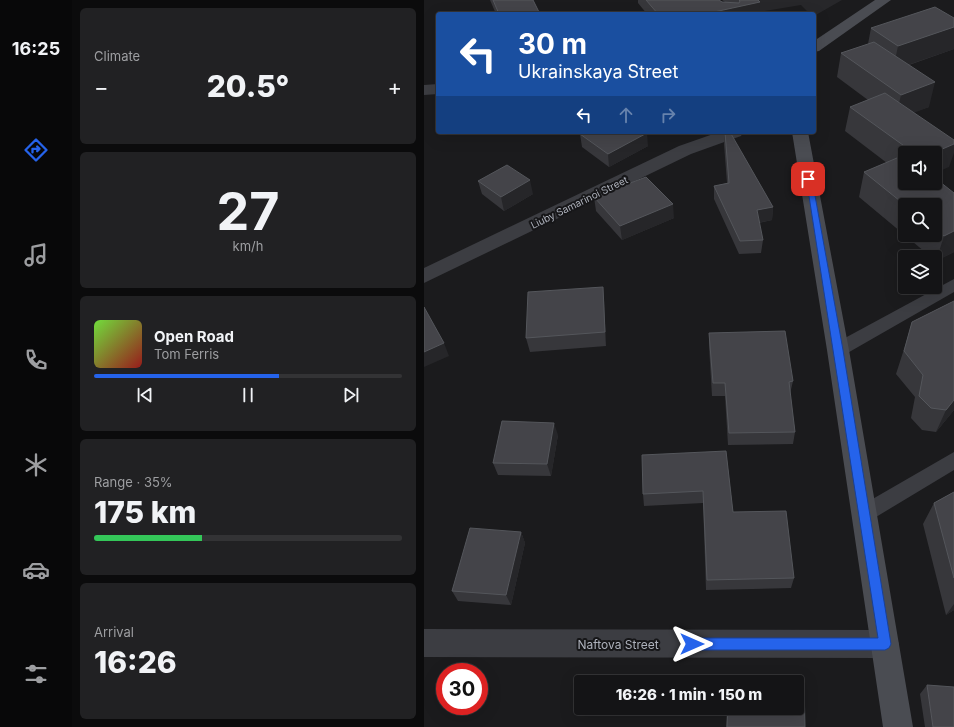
<!DOCTYPE html>
<meta charset="utf-8">
<style>
body{margin:0;font-family:Inter,sans-serif;background:#212123;color:#f1f3f6;height:100vh;display:flex;flex-direction:column;font-size:15px;white-space:nowrap}
*{box-sizing:border-box;margin:0}
p{font-size:13px;color:#9d9ea1}
.icon{flex:none;width:22px;height:22px;fill:none;stroke:currentColor;stroke-width:2;stroke-linecap:round;stroke-linejoin:round}
.map{position:relative;flex:1;overflow:hidden}
.side{display:flex;flex-direction:column;gap:8px;padding:8px;background:#0b0b0c;width:352px}
.side>*{flex:none}
.banner{position:absolute;left:12px;top:12px;width:380px;height:122px;border-radius:4px;box-shadow:0 4px 16px #0002,0 0 0 1px #333335;background:#1a4fa0;color:#fff;overflow:hidden}
.fabs{position:absolute;left:474px;top:146px;display:grid;gap:8px}
.fabs a{display:grid;place-items:center;width:44px;height:44px;border-radius:4px;background:#141416;box-shadow:0 4px 16px #0002,0 0 0 1px #333335;font-size:20px}
.speed{position:absolute;left:12px;top:663px;display:flex;gap:8px;font-size:20px;font-weight:700;text-align:center}
.speed>*{display:grid;place-content:center;width:52px;height:52px;border-radius:50%;background:#141416;box-shadow:0 4px 16px #0002,0 0 0 1px #333335;line-height:1}
.speed .limit{border:6px solid #d22;background:#fff;color:#111}
.pin{position:absolute;display:grid;place-items:center;width:34px;height:34px;color:#fff;margin:-17px;border-radius:8px;box-shadow:0 2px 6px #0006}
.me{position:absolute;width:44px;margin:-22px;rotate:90deg;stroke-linejoin:round;filter:drop-shadow(0 0 3px #0008)}
.turn{display:flex;align-items:center;gap:14px;height:84px;padding:0 16px;font-size:18px}
.turn .icon{width:52px;height:52px;stroke-width:2.5}
.turn b{display:block;font-size:28px;line-height:34px}
.lanes{display:flex;align-items:center;height:38px;padding:0 16px;background:#0003;justify-content:center;gap:20px;direction:ltr}
.lanes .off{opacity:.35}
.big{font-size:30px;font-weight:800;line-height:1.1}
.side .widget{flex:1;display:flex;flex-direction:column;justify-content:center;gap:6px;min-width:0;padding:0 14px;border-radius:6px;background:#212123}
.side .dial{align-items:center;gap:0}
.dial b{font-size:52px;line-height:1}
.song{display:flex;align-items:center;gap:12px}
.cover{width:48px;height:48px;border-radius:6px;background:linear-gradient(135deg,hsl(100 70% 55%),hsl(0 70% 35%))}
.played{height:4px;border-radius:2px;background:linear-gradient(90deg,#2563eb 60%,#333335 60%)}
.keys{display:flex;justify-content:space-around;direction:ltr}
.heat{display:flex;justify-content:space-between;align-items:center;font-size:22px;direction:ltr}
.charge{height:6px;border-radius:3px;background:linear-gradient(90deg,#34c759 35%,#333335 0)}
.trip{position:absolute;left:150px;top:675px;width:230px;height:40px;border-radius:4px;background:#141416;box-shadow:0 4px 16px #0002,0 0 0 1px #333335;font-weight:800;line-height:40px;text-align:center}
main{display:flex;flex:1;min-height:0}
.menu{display:flex;flex-direction:column;width:72px;justify-content:space-around;align-items:center;background:#080809;color:#9d9ea1}
.menu .icon{width:28px;height:28px}
.menu .on{color:#2563eb}
.menu b{font-size:18px;color:#f1f3f6}
.map>svg:first-child{display:block}
.built{fill:#27272a}
.lines{fill:none;stroke-linecap:round;stroke-linejoin:round}
.lane{fill:#3c3d42;fill-rule:evenodd}
.street{fill:#3c3d42;fill-rule:evenodd}
.secondary{fill:#4a4c52;fill-rule:evenodd}
.wall{fill:#37373b;fill-rule:evenodd}
.shaded-wall{fill:#262629}
.building{fill:#444449;stroke:#54565b}
.route{fill:#2563eb;stroke:#184099}
.labels{text-anchor:middle;dominant-baseline:central;stroke-width:4;stroke-linejoin:round;paint-order:stroke}
.street-label{font-size:10px;fill:#aeb2bc;stroke:#161618}
.near-street-label{font-size:12px;fill:#aeb2bc;stroke:#161618}
</style>
<main>
<nav class="menu">
<b>16:25</b>
<svg class="icon on" aria-label="directions" viewBox="0 0 24 24"><path d="M12 3l9 9-9 9-9-9zM9 14v-3h6M13 9l2 2-2 2"/></svg>
<svg class="icon" aria-label="music" viewBox="0 0 24 24"><path d="M9 18V5l10-2v13"/><circle cx="6" cy="18" r="3"/><circle cx="16" cy="16" r="3"/></svg>
<svg class="icon" aria-label="phone" viewBox="0 0 24 24"><path d="M5 4h4l2 5-3 2q2 4 5 5l2-3 5 2v4C11 20 4 13 5 4z"/></svg>
<svg class="icon" aria-label="climate" viewBox="0 0 24 24"><path d="M12 3v18M4 7l16 10M4 17L20 7"/></svg>
<svg class="icon" aria-label="car" viewBox="0 0 24 24"><path d="M5 17H2v-5l4-1 3-4h7l3 4 3 1v5h-3M9 17h6M6 11h13"/><circle cx="7" cy="17" r="2"/><circle cx="17" cy="17" r="2"/></svg>
<svg class="icon" aria-label="filters" viewBox="0 0 24 24"><path d="M4 7h16M4 17h16"/><circle cx="9" cy="7" r="2"/><circle cx="15" cy="17" r="2"/></svg>
</nav>
<section class="side">
<div class="widget"><p>Climate</p>
<div class="heat"><a>−</a><b class="big">20.5°</b><a>+</a></div>
</div>
<div class="widget dial"><b>27</b><p>km/h</p></div>
<div class="widget">
<div class="song"><i class="cover"></i><div><b>Open Road</b><p>Tom Ferris</p></div></div>
<div class="played"></div>
<div class="keys"><svg class="icon" aria-label="previous" viewBox="0 0 24 24"><path d="M18 5L8 12l10 7zM5 5v14"/></svg><svg class="icon" aria-label="pause" viewBox="0 0 24 24"><path d="M8 5v14M16 5v14"/></svg><svg class="icon" aria-label="next" viewBox="0 0 24 24"><path d="M6 5l10 7-10 7zM19 5v14"/></svg></div>
</div>
<div class="widget"><p>Range · 35%</p><b class="big">175 km</b><div class="charge"></div></div>
<div class="widget"><p>Arrival</p><b class="big">16:26</b></div>
</section>
<div class="map">
<svg width="530" height="727" viewBox="0 0 530 727">
<rect width="100%" height="100%" fill="#1b1b1d"/>
<path class="built" d="M 307,0 L 418,0 L 390,16 L 390,14 L 386,14 L 377,5 L 335,12 Z"/>
<g class="lines">
<path class="lane" d="M 530,279 L 530,292 L 420,355 L 414,356 L 408,355 L 406,350 L 408,345 Z
M 530,452 L 530,470 L 447,520 L 440,523 L 433,520 L 430,514 L 433,508 Z"/>
<path class="street" d="M 14,84 L 14,94 L 0,95 L 0,85 Z
M 295,132 L 319,132 L 317,136 L 267,154 L 0,283 L 0,268 L 255,146 Z
M 0,629 L 461,630 L 471,634 L 475,644 L 471,654 L 461,658 L 0,657 Z"/>
<path class="secondary" d="M 451,0 L 467,0 L 395,51 L 390,52 L 390,41 Z
M 368,132 L 384,132 L 425,350 L 489,727 L 459,727 L 403,350 Z"/>
</g>
<path class="wall" d="M 66,0 L 109,0 L 116,14 L 72,14 Z
M 214,0 L 295,0 L 298,2 L 301,2 L 298,0 L 334,0 L 335,14 L 223,14 L 214,3 Z
M 530,27 L 530,49 L 485,65 L 505,107 L 490,112 L 525,167 L 511,153 L 481,153 L 481,183 L 511,183 L 530,252 L 512,261 L 511,257 L 507,257 L 435,197 L 440,172 L 463,163 L 421,131 L 426,107 L 444,100 L 413,77 L 417,53 L 444,44 L 447,28 ZM 481,205 L 511,205 L 511,235 L 481,235 Z
M 301,132 L 349,207 L 348,220 L 335,223 L 339,240 L 337,253 L 315,254 L 290,199 L 290,186 L 303,183 L 300,144 Z
M 156,134 L 224,146 L 185,167 L 158,147 Z
M 54,181 L 109,194 L 80,211 L 58,194 Z
M 170,197 L 250,218 L 198,240 L 172,211 Z
M 180,300 L 182,346 L 106,352 L 102,338 Z
M 530,301 L 530,410 L 512,432 L 498,430 L 487,418 L 491,397 L 472,374 L 481,346 L 488,322 Z
M 285,333 L 369,381 L 366,394 L 371,432 L 369,444 L 304,445 L 301,396 L 288,396 L 285,346 Z
M 134,435 L 127,476 L 74,475 L 69,463 Z
M 302,451 L 309,512 L 370,578 L 367,588 L 282,590 L 279,503 L 220,506 L 219,494 Z
M 530,492 L 530,610 L 522,615 L 499,524 L 510,503 Z
M 97,532 L 101,543 L 87,605 L 34,601 L 28,591 Z
M 503,685 L 530,727 L 501,727 L 496,694 Z
M 303,708 L 373,708 L 381,727 L 302,727 Z"/>
<path class="shaded-wall" d="M 336,2 L 335,14 L 281,14 Z
M 530,27 L 530,49 L 469,70 L 474,46 Z
M 511,82 L 505,107 L 471,120 L 477,95 Z
M 223,133 L 224,146 L 185,167 L 184,154 Z
M 530,144 L 530,153 L 525,167 L 511,173 L 511,153 L 509,153 Z
M 106,180 L 109,194 L 80,211 L 77,197 Z
M 249,204 L 250,218 L 198,240 L 196,226 Z
M 349,207 L 348,220 L 332,223 L 333,210 Z
M 530,231 L 530,252 L 512,261 L 520,236 Z
M 179,287 L 180,300 L 182,346 L 181,332 Z
M 20,343 L 25,356 L 0,367 L 0,352 Z
M 530,400 L 530,410 L 512,432 L 522,410 Z
M 130,423 L 134,435 L 127,476 L 123,464 Z
M 97,532 L 101,543 L 87,605 L 82,595 Z
M 530,604 L 530,610 L 522,615 Z"/>
<path class="building" d="M 69,0 L 109,0 L 116,14 L 75,14 Z
M 222,0 L 295,0 L 298,2 L 315,3 L 316,1 L 315,0 L 334,0 L 336,2 L 281,14 L 234,14 Z
M 511,7 L 530,18 L 530,27 L 474,46 L 447,28 Z
M 450,42 L 511,82 L 477,95 L 417,53 Z
M 461,93 L 530,140 L 530,144 L 509,153 L 490,153 L 426,107 Z
M 159,132 L 222,132 L 223,133 L 184,154 L 156,134 Z
M 301,132 L 306,132 L 349,207 L 333,210 L 339,240 L 316,241 L 290,186 L 305,183 Z
M 480,155 L 481,156 L 481,183 L 511,183 L 511,178 L 530,193 L 530,231 L 520,236 L 511,229 L 511,205 L 481,205 L 440,172 Z
M 83,165 L 106,180 L 77,197 L 54,181 Z
M 222,177 L 249,204 L 196,226 L 170,197 Z
M 179,287 L 181,332 L 102,338 L 104,292 Z
M 530,301 L 530,400 L 522,410 L 507,408 L 495,396 L 499,375 L 480,351 L 488,322 Z
M 0,307 L 20,343 L 0,352 Z
M 361,331 L 369,381 L 365,382 L 371,432 L 305,433 L 301,383 L 289,383 L 285,333 Z
M 78,421 L 130,423 L 123,464 L 69,463 Z
M 302,451 L 309,512 L 362,511 L 370,578 L 283,580 L 279,491 L 219,494 L 218,455 Z
M 530,492 L 530,578 L 510,503 Z
M 46,528 L 97,532 L 82,595 L 28,591 Z
M 306,676 L 363,682 L 305,682 Z
M 373,683 L 380,684 L 381,727 L 303,727 L 304,708 L 373,708 Z
M 503,685 L 530,687 L 530,727 L 509,727 Z"/>
<path class="route" d="M 382,177 L 388,179 L 419,350 L 467,644 L 465,648 L 461,650 L 268,650 L 264,648 L 262,644 L 264,640 L 268,638 L 454,638 Z"/>
<g class="labels">
<g class="street-label">
<text transform="translate(155 202) rotate(-26)">Liuby Samarinoi Street</text>
</g>
<g class="near-street-label">
<text x="194" y="644">Naftova Street</text>
</g>
</g>
</svg>
<div class="fabs">
<a><svg class="icon" aria-label="sound" viewBox="0 0 24 24"><path d="M4 9h4l5-4v14l-5-4H4zM17 9q2 3 0 6"/></svg></a>
<a><svg class="icon" aria-label="search" viewBox="0 0 24 24"><circle cx="10" cy="10" r="6"/><path d="M15 15l6 6"/></svg></a>
<a><svg class="icon" aria-label="layers" viewBox="0 0 24 24"><path d="M12 4l9 5-9 5-9-5zM3 14l9 5 9-5"/></svg></a>
</div>
<div class="speed"><div class="limit">30</div></div>
<div class="pin" style="left:384px;top:179px;background:#d93025"><svg class="icon" aria-label="arrive" viewBox="0 0 24 24"><path d="M6 21V4h12l-3 4 3 4H6"/></svg></div>
<svg class="me" style="left:268px;top:644px" viewBox="-20 -20 40 40"><path d="M0-17L14 15 0 8-14 15z" fill="#2563eb" stroke="#fff" stroke-width="4"/></svg>
<div class="trip">16:26 · 1 min · 150 m</div>
<div class="banner">
<div class="turn"><svg class="icon" aria-label="left" viewBox="0 0 24 24"><path d="M17 20v-9H6M10 6l-5 5 5 5"/></svg><div><b>30 m</b>Ukrainskaya Street</div></div>
<div class="lanes"><svg class="icon" aria-label="left" viewBox="0 0 24 24"><path d="M17 20v-9H6M10 6l-5 5 5 5"/></svg><svg class="icon off" aria-label="ahead" viewBox="0 0 24 24"><path d="M12 20V5M6 11l6-6 6 6"/></svg><svg class="icon off" aria-label="right" viewBox="0 0 24 24"><path d="M7 20v-9h11M14 6l5 5-5 5"/></svg></div>
</div>
</div>
</main>
